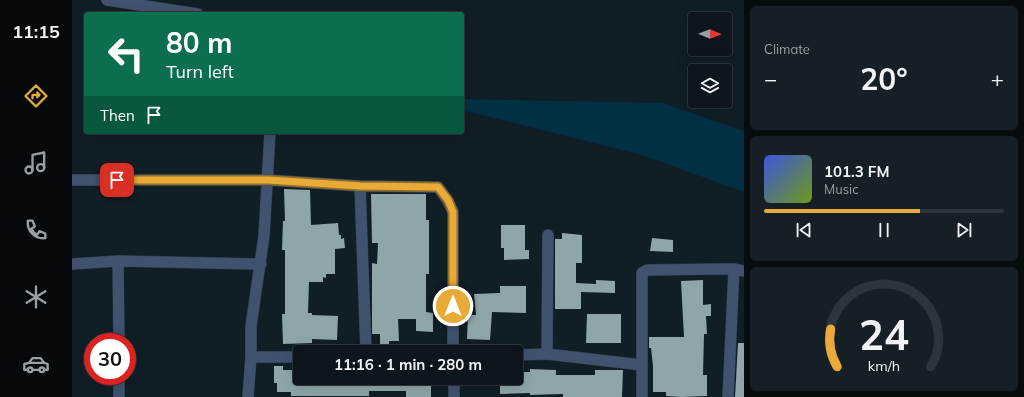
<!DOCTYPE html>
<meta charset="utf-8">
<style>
body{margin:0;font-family:Mulish,sans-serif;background:#151f25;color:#f1f3f6;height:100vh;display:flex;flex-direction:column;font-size:15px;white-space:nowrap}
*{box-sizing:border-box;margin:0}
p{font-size:13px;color:#9a9fa3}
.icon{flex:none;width:22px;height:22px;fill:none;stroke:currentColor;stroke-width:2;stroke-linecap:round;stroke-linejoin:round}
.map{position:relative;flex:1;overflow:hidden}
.drawer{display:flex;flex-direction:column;gap:6px;padding:6px;background:#070c0f;width:280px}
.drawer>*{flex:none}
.guide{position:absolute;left:12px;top:12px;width:380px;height:122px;border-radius:4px;box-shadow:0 4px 16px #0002,0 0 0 1px #2c353b;background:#0b6e4f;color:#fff;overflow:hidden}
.needle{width:26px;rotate:91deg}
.buttons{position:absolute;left:616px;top:12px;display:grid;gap:8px}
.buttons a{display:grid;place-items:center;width:44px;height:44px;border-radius:4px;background:#0c161c;box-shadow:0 4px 16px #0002,0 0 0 1px #2c353b;font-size:20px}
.speed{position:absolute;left:12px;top:333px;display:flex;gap:8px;font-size:20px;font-weight:700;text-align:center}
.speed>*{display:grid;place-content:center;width:52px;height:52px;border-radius:50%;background:#0c161c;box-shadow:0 4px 16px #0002,0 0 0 1px #2c353b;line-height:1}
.speed .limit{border:6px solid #d22;background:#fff;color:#111}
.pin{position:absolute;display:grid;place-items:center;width:34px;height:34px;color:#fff;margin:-17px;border-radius:8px;box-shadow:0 2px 6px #0006}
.me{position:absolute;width:44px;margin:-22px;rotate:0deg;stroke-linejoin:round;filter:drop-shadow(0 0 3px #0008)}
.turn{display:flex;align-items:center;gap:14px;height:84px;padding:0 16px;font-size:18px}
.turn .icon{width:52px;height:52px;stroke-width:2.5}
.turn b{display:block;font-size:28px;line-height:34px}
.then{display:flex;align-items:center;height:38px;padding:0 16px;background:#0003;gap:8px;font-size:15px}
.big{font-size:30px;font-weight:700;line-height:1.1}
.drawer .card{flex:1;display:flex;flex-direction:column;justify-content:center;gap:6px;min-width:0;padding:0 14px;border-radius:6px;background:#151f25}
.drawer .dial{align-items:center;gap:0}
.dial svg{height:104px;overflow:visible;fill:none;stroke:#2c353b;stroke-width:7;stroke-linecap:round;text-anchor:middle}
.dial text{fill:#f1f3f6;stroke:none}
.song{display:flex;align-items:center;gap:12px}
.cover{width:48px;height:48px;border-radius:6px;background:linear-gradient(135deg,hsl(230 70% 55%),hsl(80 70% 35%))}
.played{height:4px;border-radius:2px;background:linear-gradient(90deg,#e8ab37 65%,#2c353b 65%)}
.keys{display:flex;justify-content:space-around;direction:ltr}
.heat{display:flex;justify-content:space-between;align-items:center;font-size:22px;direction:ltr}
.trip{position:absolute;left:221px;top:345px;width:230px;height:40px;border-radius:4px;background:#0c161c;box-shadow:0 4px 16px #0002,0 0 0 1px #2c353b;font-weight:700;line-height:40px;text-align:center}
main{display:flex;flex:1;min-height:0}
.menu{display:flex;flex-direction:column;width:72px;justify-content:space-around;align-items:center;background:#05090b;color:#9a9fa3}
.menu .icon{width:28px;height:28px}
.menu .on{color:#e8ab37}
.menu b{font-size:18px;color:#f1f3f6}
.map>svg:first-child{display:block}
.green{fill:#013043}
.building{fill:#8fa5a7}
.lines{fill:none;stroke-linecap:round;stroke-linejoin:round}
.minor-casing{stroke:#2d3a41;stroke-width:12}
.minor{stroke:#42516d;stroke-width:11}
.route-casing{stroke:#976f24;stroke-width:10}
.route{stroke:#e8ab37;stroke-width:7}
</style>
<main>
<nav class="menu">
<b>11:15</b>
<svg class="icon on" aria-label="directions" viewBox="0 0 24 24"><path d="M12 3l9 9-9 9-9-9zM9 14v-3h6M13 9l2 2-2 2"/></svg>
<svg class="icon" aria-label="music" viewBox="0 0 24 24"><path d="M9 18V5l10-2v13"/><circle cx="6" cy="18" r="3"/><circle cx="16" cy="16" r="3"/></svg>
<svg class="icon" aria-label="phone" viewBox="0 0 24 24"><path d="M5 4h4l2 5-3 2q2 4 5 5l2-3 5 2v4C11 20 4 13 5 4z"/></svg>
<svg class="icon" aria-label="climate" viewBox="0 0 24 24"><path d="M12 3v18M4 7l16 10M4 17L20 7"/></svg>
<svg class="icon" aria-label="car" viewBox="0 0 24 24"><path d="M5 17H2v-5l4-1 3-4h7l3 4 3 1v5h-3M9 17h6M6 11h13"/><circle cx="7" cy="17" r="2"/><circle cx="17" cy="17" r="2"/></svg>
</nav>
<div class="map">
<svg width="672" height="397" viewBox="0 0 672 397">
<rect width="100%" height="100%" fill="#101e25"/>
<path class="green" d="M 390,99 L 591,103 L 672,131 L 672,192 L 570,155 L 390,110 Z"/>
<path class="building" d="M 212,189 L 238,190 L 239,225 L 266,223 L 267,235 L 269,235 L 269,239 L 272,238 L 273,248 L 263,249 L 263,274 L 254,274 L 254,278 L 251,277 L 251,282 L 237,282 L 236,313 L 240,313 L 240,315 L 266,316 L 265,340 L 240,339 L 240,343 L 211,344 L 210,314 L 213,314 L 213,250 L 210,250 L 211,221 L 213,221 Z
M 299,194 L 354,194 L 354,220 L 357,220 L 357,274 L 354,274 L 354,312 L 361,313 L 361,332 L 344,331 L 344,319 L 326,319 L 327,341 L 317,341 L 317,345 L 308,345 L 308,334 L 300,334 L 300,263 L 305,264 L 306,243 L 300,243 Z
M 429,225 L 453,225 L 453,250 L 457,250 L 457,259 L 432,260 L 432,248 L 429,248 Z
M 490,233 L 510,235 L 510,263 L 504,263 L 504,283 L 524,284 L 524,280 L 543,281 L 543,293 L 509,292 L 509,309 L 483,309 L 483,239 L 490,239 Z
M 580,238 L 601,240 L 601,252 L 578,251 Z
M 631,280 L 631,305 L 639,304 L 639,316 L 634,316 L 635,334 L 632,334 L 631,375 L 635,375 L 635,396 L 609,397 L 594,396 L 594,392 L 581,392 L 581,366 L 579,348 L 577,348 L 577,337 L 612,337 L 609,281 Z
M 428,286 L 454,286 L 454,313 L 420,312 L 418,340 L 395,339 L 396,315 L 404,315 L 402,294 L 428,293 Z
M 515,314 L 549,314 L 549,343 L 514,343 Z
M 666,343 L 672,343 L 672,397 L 663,397 Z
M 202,366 L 211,366 L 211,370 L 228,370 L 228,378 L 359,378 L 359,397 L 334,397 L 334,391 L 297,391 L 297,396 L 219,396 L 219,392 L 205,392 L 205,383 L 202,383 Z
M 458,369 L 484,370 L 484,375 L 523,375 L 523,370 L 551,370 L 550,397 L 491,397 L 491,394 L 458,395 L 458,393 L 428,394 L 428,378 L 444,378 L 444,372 L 458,372 Z"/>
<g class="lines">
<g class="minor-casing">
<path id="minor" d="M 35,0 L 126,14
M 0,180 L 196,180 L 288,186 L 366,187 L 376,201 L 381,212 L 381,352
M 288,186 L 294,352
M 46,261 L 47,342
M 0,264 L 46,261 L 189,264
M 662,269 L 672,271
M 475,354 L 476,235
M 444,355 L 475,354 L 570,365
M 179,357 L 228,357
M 47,376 L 47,397
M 382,378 L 382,397
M 176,397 L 179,357 L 179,326 L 192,236 L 198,132
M 570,397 L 570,273 L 575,270 L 650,269 L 662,269 L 656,397"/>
</g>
<use href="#minor" class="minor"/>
</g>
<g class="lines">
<g class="route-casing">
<path id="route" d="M 45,180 L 196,180 L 288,186 L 366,187 L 376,200 L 381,212 L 381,306"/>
</g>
<use href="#route" class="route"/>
</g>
</svg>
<div class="buttons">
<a><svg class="needle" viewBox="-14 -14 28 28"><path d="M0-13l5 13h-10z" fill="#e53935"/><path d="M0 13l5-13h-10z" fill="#9a9fa3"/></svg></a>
<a><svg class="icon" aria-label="layers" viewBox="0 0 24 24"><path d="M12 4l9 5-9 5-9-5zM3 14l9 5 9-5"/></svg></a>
</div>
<div class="speed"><div class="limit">30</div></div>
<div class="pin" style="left:45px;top:180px;background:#d93025"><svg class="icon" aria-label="arrive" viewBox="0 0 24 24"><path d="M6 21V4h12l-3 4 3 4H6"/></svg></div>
<svg class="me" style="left:381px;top:306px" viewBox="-20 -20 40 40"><circle r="17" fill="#e8ab37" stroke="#fff" stroke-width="3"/><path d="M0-11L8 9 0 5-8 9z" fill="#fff"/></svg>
<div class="trip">11:16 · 1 min · 280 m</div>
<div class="guide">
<div class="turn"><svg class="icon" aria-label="left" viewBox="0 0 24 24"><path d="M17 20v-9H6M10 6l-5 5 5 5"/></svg><div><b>80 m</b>Turn left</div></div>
<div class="then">Then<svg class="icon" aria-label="arrive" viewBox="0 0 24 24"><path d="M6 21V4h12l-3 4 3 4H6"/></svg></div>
</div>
</div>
<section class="drawer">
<div class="card"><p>Climate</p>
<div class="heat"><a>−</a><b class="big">20°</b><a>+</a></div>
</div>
<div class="card">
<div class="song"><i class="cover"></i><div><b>101.3 FM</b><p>Music</p></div></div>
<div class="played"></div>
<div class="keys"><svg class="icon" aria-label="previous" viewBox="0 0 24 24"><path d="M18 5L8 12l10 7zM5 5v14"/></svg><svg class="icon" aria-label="pause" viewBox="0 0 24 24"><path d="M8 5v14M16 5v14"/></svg><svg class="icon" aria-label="next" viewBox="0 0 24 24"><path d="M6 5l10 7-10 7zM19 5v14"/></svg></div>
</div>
<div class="card dial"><svg viewBox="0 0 100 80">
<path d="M14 69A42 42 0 1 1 86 69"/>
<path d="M14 69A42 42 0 0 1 9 40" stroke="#e8ab37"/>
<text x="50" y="56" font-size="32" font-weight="700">24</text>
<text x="50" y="72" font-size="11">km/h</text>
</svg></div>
</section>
</main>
